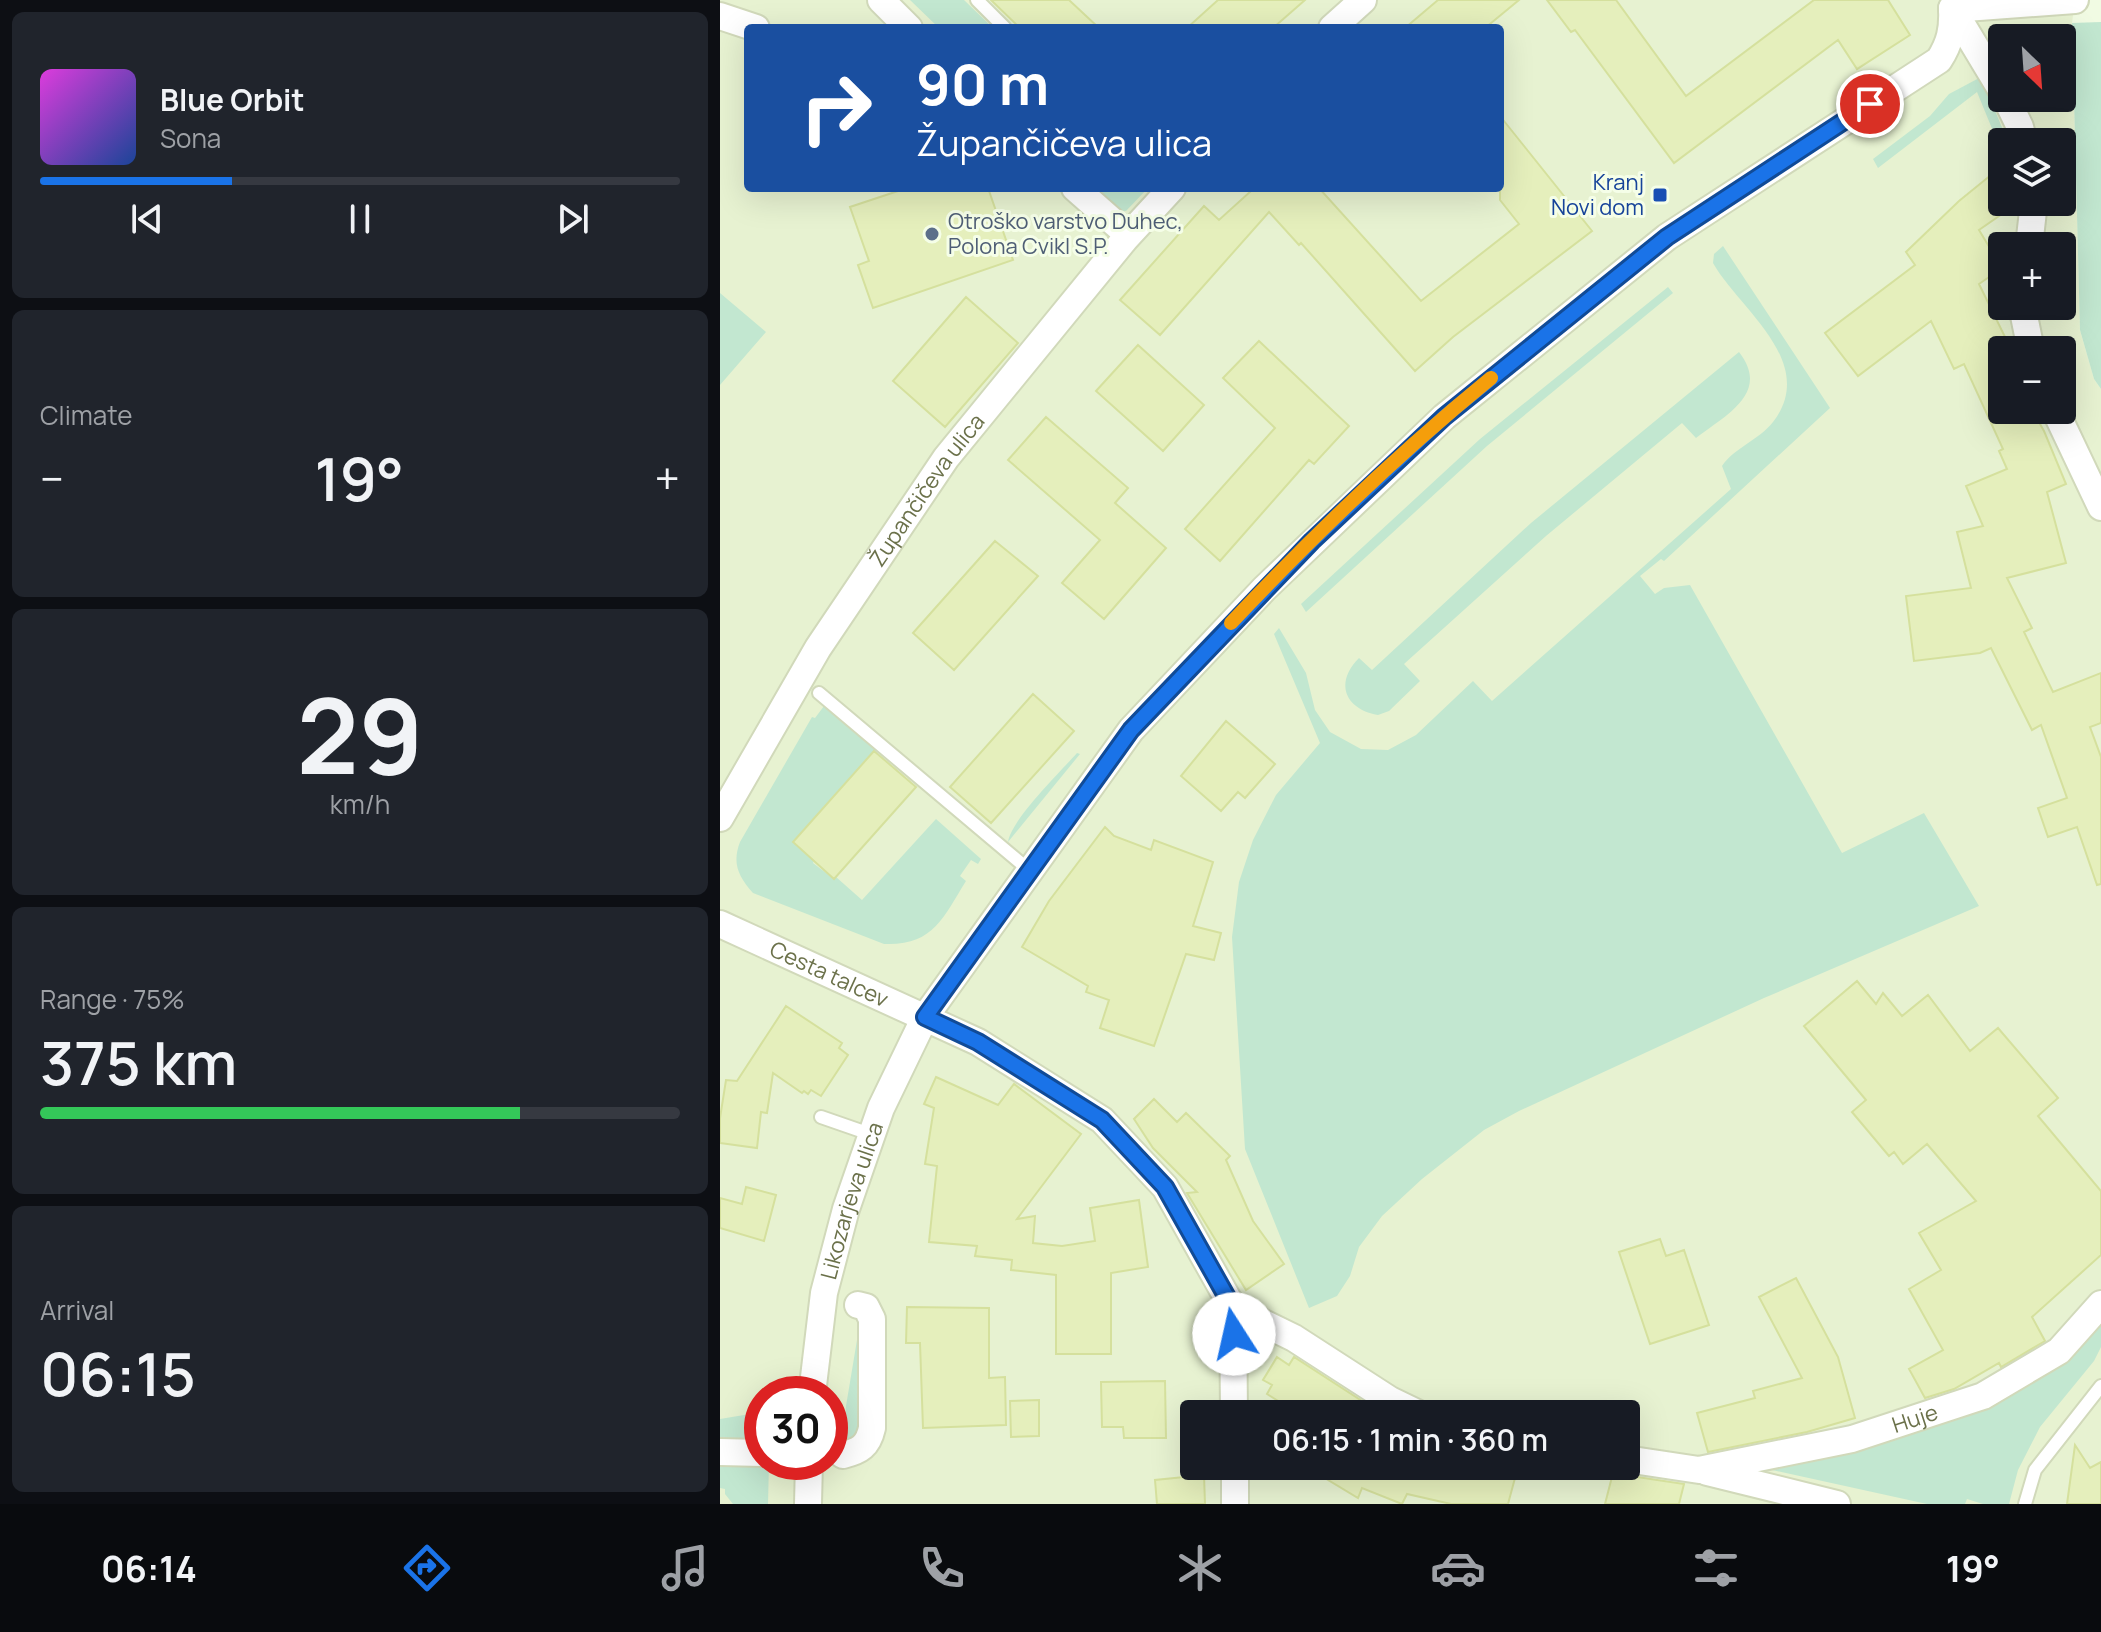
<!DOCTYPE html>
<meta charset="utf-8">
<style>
body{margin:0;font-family:Manrope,sans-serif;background:#20242c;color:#f1f3f6;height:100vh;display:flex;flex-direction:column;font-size:30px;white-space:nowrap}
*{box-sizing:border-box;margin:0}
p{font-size:26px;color:#9ea1a6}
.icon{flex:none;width:44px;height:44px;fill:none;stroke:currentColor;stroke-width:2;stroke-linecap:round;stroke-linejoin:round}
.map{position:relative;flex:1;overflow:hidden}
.side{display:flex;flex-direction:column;gap:12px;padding:12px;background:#0d0f14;width:720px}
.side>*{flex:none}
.top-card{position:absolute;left:24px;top:24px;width:760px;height:168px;border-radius:8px;box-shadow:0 8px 32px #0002;background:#1a4fa0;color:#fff;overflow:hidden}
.needle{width:52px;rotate:155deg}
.controls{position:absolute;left:1268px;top:24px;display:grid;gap:16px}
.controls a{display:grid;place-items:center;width:88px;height:88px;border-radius:8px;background:#171b24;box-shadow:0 8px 32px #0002;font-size:40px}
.speed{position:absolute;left:24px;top:1376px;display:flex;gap:16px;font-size:40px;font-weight:700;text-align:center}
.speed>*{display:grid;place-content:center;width:104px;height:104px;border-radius:50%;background:#171b24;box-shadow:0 8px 32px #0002;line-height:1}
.speed .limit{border:12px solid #d22;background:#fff;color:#111}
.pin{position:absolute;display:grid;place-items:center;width:68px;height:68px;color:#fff;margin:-34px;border:4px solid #fff;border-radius:50%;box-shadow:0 2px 8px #0007}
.me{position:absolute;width:88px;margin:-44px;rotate:350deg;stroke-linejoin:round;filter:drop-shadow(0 0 6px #0008)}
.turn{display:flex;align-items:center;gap:28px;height:168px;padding:0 40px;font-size:36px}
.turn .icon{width:104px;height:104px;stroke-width:2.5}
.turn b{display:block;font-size:56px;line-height:68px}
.big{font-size:60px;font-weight:600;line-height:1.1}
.side .card{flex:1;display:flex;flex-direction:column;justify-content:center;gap:12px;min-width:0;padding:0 28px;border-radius:12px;background:#20242c}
.side .dial{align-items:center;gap:0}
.dial b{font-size:104px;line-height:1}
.song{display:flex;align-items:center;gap:24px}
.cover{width:96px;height:96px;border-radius:12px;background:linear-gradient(135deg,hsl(300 70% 55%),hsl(220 70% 35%))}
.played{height:8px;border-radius:4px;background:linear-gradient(90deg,#1a73e8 30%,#363941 30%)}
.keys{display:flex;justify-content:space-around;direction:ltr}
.heat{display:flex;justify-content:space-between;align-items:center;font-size:44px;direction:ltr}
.charge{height:12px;border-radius:6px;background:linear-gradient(90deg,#34c759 75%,#363941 0)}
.trip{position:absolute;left:460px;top:1400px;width:460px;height:80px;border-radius:8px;background:#171b24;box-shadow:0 8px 32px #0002;font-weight:600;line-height:80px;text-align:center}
.tabs{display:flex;height:128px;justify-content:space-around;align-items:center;background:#090b0e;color:#9ea1a6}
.tabs .icon{width:56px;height:56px}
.tabs .on{color:#1a73e8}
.tabs b{font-size:36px;color:#f1f3f6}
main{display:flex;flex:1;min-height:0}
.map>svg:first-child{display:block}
.residential{fill:#e7f2d1;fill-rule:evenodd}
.green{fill:#c2e7d0}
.building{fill:#e5efbc;stroke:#d5e09d;stroke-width:2}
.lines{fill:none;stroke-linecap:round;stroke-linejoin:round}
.lane-casing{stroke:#d1d9ba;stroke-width:16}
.street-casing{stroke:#d1d9ba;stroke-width:30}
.lane{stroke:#fff;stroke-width:12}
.street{stroke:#fff;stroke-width:26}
.route-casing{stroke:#114b97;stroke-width:20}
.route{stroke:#1a73e8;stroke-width:14}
.slow{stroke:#f59e0b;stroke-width:14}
.transit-dot{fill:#1a4fb4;stroke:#f5fee8;stroke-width:3}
.service-dot{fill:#5c6f8a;stroke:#f5fee8;stroke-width:3}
.labels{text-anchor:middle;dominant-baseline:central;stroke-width:6;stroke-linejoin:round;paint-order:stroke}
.transit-label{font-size:22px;fill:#164399;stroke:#f5fee8;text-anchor:end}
.service-label{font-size:22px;fill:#4e5e75;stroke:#f5fee8;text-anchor:start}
.street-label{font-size:22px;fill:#6b714a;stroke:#f5fee8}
</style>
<main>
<section class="side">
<div class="card">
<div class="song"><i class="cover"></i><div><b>Blue Orbit</b><p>Sona</p></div></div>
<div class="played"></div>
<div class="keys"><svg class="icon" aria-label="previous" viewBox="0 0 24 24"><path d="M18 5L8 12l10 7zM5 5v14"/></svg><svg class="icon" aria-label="pause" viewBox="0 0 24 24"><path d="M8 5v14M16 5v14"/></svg><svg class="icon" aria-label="next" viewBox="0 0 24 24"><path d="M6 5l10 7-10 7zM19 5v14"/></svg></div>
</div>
<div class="card"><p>Climate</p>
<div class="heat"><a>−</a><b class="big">19°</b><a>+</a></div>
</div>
<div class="card dial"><b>29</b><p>km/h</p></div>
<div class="card"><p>Range · 75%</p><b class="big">375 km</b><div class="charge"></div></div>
<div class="card"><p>Arrival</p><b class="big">06:15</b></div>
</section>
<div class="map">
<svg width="1381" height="1504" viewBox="0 0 1381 1504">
<rect width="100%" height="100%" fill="#f1fbe3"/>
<path class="residential" d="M 0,0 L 1355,0 L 1352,23 L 1360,330 L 1374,379 L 1381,389 L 1381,1504 L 0,1504 ZM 28,28 L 780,28 L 780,188 L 28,188 ZM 1282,38 L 1342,38 L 1342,98 L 1282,98 ZM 1282,142 L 1342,142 L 1342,202 L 1282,202 ZM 1282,246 L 1342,246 L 1342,306 L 1282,306 ZM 1282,350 L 1342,350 L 1342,410 L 1282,410 ZM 42,1394 L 110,1394 L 110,1462 L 42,1462 ZM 474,1414 L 906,1414 L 906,1466 L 474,1466 Z"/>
<path class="green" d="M 190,0 L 244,0 L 273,28 L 219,28 Z
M 1381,22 L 1381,389 L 1374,379 L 1360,330 L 1352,23 Z
M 1261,77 L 1288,142 L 1282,142 L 1282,153 L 1257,92 L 1158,168 L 1153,159 L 1210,116 L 1229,94 Z
M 378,188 L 428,188 L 406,211 L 400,211 Z
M 1003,246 L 1110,408 L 944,561 L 941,559 L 920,576 L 935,594 L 944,588 L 970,585 L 1122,853 L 1204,813 L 1259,906 L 1044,998 L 799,1111 L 764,1130 L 702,1179 L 662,1216 L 639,1247 L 630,1276 L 617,1296 L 589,1308 L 525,1149 L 512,937 L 519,882 L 533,840 L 556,795 L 600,743 L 554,634 L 559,628 L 586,673 L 595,710 L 610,732 L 641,749 L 668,750 L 696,735 L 753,681 L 772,701 L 1011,489 L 1002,466 C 1014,448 1039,440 1053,422 C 1099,362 1019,309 993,263 L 994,254 Z
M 948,287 L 953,293 L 767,446 L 586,612 L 581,604 L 760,439 Z
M 0,293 L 46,332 L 0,385 Z
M 1019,352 C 1051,393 1006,415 976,438 L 962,423 L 826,536 L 684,664 L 700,681 L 669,711 L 658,715 C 625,709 614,683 639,658 L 652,670 L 811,523 Z
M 104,706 L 146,738 L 155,750 L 73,842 L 94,861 L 93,863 L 114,879 L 116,877 L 142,900 L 216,819 L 261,859 L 258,864 L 251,860 L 240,876 L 246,881 C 223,918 213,946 164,944 L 33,893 C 18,876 12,863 20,842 L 92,717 L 95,718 Z
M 357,753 L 360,754 L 288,842 C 291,820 340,772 357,753 Z
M 141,1316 L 141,1433 L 123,1445 L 126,1406 Z
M 1381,1317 L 1381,1347 L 1374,1361 L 1320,1427 L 1298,1470 L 1289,1504 L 1263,1504 L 1247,1499 L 1245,1504 L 1207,1504 L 1043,1468 L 1175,1438 Z
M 42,1412 L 42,1443 L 0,1442 L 0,1419 Z
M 0,1462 L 49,1463 L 48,1504 L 13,1504 L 5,1494 L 5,1489 L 0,1488 Z"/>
<path class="building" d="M 271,0 L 349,0 L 379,28 L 300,28 Z
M 498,0 L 585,0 L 553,28 L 467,28 Z
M 718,0 L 799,0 L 765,28 L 685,28 Z
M 827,0 L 896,0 L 966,96 L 1094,0 L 1168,0 L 1190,35 L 1137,69 L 1118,40 L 954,163 L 855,30 L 851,32 Z
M 780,116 L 872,231 L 733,337 L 695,371 L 581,243 L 579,245 L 549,212 L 440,335 L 400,300 L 484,206 L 499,220 L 531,191 L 528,188 L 599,188 L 701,301 L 799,224 L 780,200 Z
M 1282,166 L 1282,214 L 1259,230 L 1282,268 L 1259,284 L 1288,343 L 1282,346 L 1282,410 L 1312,410 L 1324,431 L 1346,484 L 1327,492 L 1346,563 L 1287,578 L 1312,628 L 1304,632 L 1333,692 L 1381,673 L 1381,723 L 1370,727 L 1381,757 L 1381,884 L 1377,885 L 1357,827 L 1328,837 L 1318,808 L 1347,798 L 1321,725 L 1312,730 L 1271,648 L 1260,653 L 1194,661 L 1186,596 L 1251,588 L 1237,532 L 1263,526 L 1246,486 L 1287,469 L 1279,451 L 1283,449 L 1244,364 L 1234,369 L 1211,321 L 1138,376 L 1105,333 L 1195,265 L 1186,252 L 1239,201 Z
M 187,188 L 268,188 L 293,260 L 153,308 L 138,265 L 149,261 L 130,207 Z
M 246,297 L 298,343 L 225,427 L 173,381 Z
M 539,341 L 629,426 L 594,464 L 589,460 L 500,561 L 465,529 L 555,428 L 503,378 Z
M 418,345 L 484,405 L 443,451 L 376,391 Z
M 326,417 L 408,488 L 395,503 L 446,548 L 384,619 L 342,583 L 380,540 L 288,460 Z
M 275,541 L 318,576 L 234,670 L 193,633 Z
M 313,694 L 354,731 L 271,823 L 230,787 Z
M 506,721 L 555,764 L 525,798 L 518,792 L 501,811 L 461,776 Z
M 154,751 L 196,787 L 114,879 L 73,842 Z
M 385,827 L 394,836 L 431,850 L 434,840 L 493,862 L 473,926 L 501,933 L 494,960 L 466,954 L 434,1046 L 380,1028 L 389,1000 L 366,992 L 368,986 L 302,947 L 329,901 Z
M 1137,981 L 1156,1004 L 1163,993 L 1182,1016 L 1208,995 L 1250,1051 L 1278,1028 L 1338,1098 L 1318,1116 L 1381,1191 L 1381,1255 L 1312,1317 L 1325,1341 L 1281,1367 L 1279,1363 L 1234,1389 L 1205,1398 L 1189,1369 L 1223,1350 L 1189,1289 L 1221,1270 L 1199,1233 L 1256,1201 L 1207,1144 L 1183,1164 L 1174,1152 L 1169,1156 L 1132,1112 L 1146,1100 L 1084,1026 Z
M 66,1006 L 122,1043 L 119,1048 L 128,1055 L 101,1096 L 91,1090 L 88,1094 L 84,1091 L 82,1093 L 53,1073 L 47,1113 L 41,1112 L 37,1148 L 0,1143 L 0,1118 L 6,1080 L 17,1081 Z
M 216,1077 L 278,1105 L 294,1084 L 361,1134 L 297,1219 L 315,1216 L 313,1243 L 342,1246 L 375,1241 L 370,1208 L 419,1200 L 428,1267 L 391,1273 L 391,1354 L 336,1354 L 336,1275 L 291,1270 L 292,1260 L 255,1256 L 257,1246 L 209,1242 L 217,1166 L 205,1164 L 214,1108 L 204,1104 Z
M 434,1099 L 457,1122 L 466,1113 L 510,1156 L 506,1160 L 533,1221 L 564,1264 L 526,1290 L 467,1193 L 477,1192 L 433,1148 L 414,1119 Z
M 26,1187 L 56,1195 L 44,1241 L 0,1228 L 0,1198 L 22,1204 Z
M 940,1239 L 946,1256 L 964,1250 L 989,1325 L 930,1344 L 899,1252 Z
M 1076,1278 L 1118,1357 L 1135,1418 L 1087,1432 L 988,1452 L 977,1413 L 1035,1398 L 1033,1391 L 1082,1378 L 1039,1297 Z
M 187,1307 L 269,1308 L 269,1378 L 285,1377 L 286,1425 L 203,1428 L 200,1343 L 186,1343 Z
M 557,1357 L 569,1365 L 574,1357 L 662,1414 L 579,1414 L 547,1394 L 552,1385 L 543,1380 Z
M 445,1381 L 446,1438 L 404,1438 L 403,1427 L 382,1427 L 381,1382 Z
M 319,1400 L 319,1436 L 291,1437 L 290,1401 Z
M 1355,1445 L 1370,1468 L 1381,1462 L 1381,1504 L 1347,1504 Z
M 585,1466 L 747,1466 L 795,1478 L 788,1504 L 731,1504 L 687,1494 L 682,1504 L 642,1488 L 638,1498 Z
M 894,1469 L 904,1475 L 964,1484 L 959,1504 L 885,1504 Z
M 484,1475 L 485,1504 L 437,1504 L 435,1480 Z"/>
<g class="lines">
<g class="lane-casing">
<path id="lane" d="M 257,0 L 285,28
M 99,693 L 309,870
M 101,1117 L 150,1134
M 1305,1504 L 1315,1470 L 1381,1386"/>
</g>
<g class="street-casing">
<g id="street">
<path d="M 161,0 L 189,28"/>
<path d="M 1232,8 L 1282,91"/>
<path d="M 1232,9 L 1355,0"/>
<path d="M 0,16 L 36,28"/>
<path d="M 612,28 L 643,0"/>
<path d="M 1286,98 L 1300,127 L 1304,142"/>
<path d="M 355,188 L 398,226"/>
<path d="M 1309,246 L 1314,202"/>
<path d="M 1302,306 L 1311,350"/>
<path d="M 1335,410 L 1381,507"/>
<path id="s1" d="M 0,818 L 98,648 L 226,458 L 405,239 L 452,188"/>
<path id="s2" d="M 0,924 L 258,1042 L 382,1120 L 445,1187 L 513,1308 L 514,1414"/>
<path d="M 513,1308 L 574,1338 L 670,1400 L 699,1414"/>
<path id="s3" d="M 92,1394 L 104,1293 L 126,1209 L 161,1108 L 205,1017 L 411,730 L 544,589 L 724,417 L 947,237 L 1219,60 C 1230,43 1233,29 1232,9"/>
<path d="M 0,1452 L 42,1453"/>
<path d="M 123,1455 C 140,1451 148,1446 152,1428 L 152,1319 L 146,1307 L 138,1305"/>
<path id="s4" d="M 906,1459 L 979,1470 L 1132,1439 L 1263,1396 L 1339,1351 L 1381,1304"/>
<path d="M 515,1466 L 515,1504"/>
<path d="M 987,1472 L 1117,1504"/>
<path d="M 88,1504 L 89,1462"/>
</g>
</g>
<use href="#lane" class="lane"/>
<use href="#street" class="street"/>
</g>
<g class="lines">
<g class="route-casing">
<path id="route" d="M 514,1334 L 513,1308 L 445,1187 L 382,1120 L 258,1042 L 205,1017 L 411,730 L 592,541 L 724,417 L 947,237 L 1150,104"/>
</g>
<use href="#route" class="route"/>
<path class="slow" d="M 511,623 C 592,537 679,453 771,378"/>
</g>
<rect class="transit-dot" x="932" y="187" width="16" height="16" rx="4"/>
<circle class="service-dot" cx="212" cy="234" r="8"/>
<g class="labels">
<g class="transit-label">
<text x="924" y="182">Kranj<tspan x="924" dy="25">Novi dom</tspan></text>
</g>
<g class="service-label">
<text x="228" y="221">Otroško varstvo Duhec,<tspan x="228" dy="25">Polona Cvikl S.P.</tspan></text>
</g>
<g class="street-label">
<text stroke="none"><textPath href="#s1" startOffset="388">Župančičeva ulica</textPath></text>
<text stroke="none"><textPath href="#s2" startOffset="120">Cesta talcev</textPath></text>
<text stroke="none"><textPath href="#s3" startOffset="198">Likozarjeva ulica</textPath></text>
<text stroke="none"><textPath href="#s4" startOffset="296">Huje</textPath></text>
</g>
</g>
</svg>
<div class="controls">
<a><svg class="needle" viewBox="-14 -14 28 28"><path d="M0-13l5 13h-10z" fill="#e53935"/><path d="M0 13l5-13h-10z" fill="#9ea1a6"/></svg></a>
<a><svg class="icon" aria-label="layers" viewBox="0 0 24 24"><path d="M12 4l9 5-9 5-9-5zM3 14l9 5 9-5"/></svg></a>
<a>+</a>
<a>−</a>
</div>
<div class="speed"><div class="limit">30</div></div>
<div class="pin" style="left:1150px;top:104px;background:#d93025"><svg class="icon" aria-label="arrive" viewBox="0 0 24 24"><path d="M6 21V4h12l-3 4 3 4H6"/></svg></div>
<svg class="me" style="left:514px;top:1334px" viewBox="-20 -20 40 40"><circle r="19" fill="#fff"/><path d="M0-13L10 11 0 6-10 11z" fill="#1a73e8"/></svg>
<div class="trip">06:15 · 1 min · 360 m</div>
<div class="top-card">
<div class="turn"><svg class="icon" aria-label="right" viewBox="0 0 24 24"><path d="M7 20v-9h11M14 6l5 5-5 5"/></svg><div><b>90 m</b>Župančičeva ulica</div></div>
</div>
</div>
</main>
<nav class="tabs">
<b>06:14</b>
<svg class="icon on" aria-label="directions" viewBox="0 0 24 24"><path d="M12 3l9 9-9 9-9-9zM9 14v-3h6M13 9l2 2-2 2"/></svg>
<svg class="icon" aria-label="music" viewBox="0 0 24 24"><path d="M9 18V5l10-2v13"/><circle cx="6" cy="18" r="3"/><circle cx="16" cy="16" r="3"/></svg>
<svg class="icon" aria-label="phone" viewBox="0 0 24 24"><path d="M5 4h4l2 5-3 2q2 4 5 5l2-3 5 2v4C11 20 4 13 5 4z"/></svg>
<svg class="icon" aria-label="climate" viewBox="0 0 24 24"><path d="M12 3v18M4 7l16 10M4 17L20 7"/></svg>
<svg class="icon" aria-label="car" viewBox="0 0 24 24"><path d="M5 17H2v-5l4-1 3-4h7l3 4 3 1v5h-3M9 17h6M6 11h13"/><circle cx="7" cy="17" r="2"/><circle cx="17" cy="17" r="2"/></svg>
<svg class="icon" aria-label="filters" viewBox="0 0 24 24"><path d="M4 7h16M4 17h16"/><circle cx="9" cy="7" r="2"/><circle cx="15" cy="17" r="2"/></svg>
<b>19°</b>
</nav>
